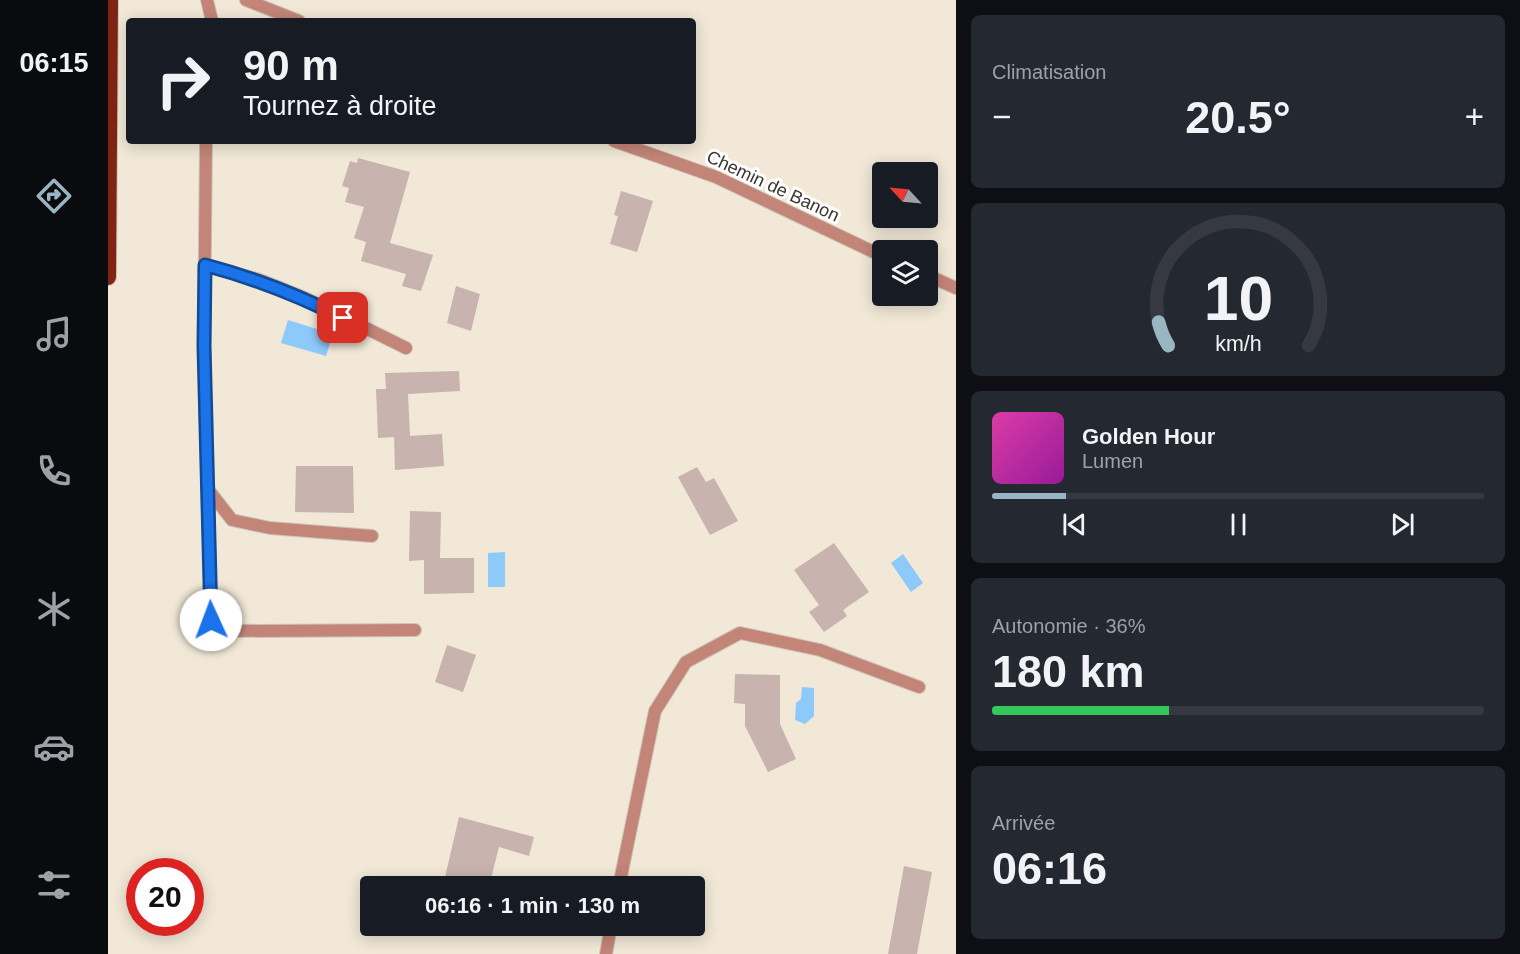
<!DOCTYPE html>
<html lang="fr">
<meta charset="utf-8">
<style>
body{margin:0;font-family:Arial,sans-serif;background:#242831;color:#f1f3f6;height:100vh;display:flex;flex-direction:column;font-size:22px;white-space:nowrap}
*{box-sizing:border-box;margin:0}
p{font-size:20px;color:#9ea1a6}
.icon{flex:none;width:33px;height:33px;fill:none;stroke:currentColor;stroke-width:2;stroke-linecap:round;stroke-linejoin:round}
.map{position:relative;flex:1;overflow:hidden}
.drawer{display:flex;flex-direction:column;gap:15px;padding:15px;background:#0d0f14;width:564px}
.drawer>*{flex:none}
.guide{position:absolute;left:18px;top:18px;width:570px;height:126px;border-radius:6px;box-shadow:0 3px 15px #0003;background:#171b24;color:#f1f3f6;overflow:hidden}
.needle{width:39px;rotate:296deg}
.fabs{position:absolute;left:764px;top:162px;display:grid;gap:12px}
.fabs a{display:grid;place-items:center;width:66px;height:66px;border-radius:6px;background:#171b24;box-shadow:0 3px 15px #0003;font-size:30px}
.speed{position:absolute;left:18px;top:858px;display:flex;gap:12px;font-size:30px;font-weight:700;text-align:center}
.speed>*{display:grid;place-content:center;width:78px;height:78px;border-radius:50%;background:#171b24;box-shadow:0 3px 15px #0003;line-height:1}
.speed .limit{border:9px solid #d22;background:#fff;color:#111}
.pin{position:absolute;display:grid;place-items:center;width:51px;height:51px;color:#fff;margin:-26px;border-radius:12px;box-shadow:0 3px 9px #0006}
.me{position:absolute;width:66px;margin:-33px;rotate:358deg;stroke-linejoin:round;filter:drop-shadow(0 0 4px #0008)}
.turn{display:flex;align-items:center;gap:21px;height:126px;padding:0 18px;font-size:27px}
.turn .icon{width:78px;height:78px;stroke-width:2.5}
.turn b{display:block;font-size:42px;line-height:51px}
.big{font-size:45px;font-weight:800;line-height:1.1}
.drawer .widget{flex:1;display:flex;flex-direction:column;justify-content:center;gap:9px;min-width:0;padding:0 21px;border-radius:9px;background:#242831}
.drawer .dial{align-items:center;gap:0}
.dial svg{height:156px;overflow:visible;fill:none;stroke:#363941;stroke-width:7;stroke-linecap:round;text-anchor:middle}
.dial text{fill:#f1f3f6;stroke:none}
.song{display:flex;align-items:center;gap:18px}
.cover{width:72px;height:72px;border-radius:9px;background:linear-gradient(135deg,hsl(320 70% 55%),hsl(300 70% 35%))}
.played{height:6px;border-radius:3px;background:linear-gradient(90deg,#99b5c1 15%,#363941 15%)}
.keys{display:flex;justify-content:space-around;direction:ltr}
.heat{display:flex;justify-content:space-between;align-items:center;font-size:33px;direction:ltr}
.charge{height:9px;border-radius:4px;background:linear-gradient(90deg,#34c759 36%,#363941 0)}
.trip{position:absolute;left:252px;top:876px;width:345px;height:60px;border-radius:6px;background:#171b24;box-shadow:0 3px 15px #0003;font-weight:800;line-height:60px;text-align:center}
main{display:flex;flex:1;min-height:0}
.tabs{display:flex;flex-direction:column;width:108px;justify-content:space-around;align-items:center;background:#090b0e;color:#9ea1a6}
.tabs .icon{width:42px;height:42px}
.tabs .selected{color:#99b5c1}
.tabs b{font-size:27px;color:#f1f3f6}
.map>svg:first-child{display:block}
.water{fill:#8dcafa}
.building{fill:#c8b3af}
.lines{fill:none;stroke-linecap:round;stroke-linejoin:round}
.service-casing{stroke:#ccc4b6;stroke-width:14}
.minor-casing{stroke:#ccc4b6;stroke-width:14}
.trunk-casing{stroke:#ccc4b6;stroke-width:18}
.service{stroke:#c38578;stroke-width:12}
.minor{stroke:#c38578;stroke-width:12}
.trunk{stroke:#802413;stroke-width:16}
.route-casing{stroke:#114b97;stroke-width:15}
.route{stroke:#1a73e8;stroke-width:10}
.labels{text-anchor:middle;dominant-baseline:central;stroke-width:6;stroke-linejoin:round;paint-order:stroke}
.street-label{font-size:18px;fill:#3a3630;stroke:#fff}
</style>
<main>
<nav class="tabs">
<b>06:15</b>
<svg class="icon selected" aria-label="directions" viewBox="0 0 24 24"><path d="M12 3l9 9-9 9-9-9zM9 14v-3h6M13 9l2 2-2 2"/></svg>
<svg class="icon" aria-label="music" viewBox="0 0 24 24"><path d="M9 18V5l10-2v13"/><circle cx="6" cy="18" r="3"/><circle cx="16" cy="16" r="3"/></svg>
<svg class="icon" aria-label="phone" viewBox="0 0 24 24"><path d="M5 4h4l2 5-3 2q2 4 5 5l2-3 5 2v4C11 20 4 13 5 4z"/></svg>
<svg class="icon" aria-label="climate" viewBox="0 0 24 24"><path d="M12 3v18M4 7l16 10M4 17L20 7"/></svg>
<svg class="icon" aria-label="car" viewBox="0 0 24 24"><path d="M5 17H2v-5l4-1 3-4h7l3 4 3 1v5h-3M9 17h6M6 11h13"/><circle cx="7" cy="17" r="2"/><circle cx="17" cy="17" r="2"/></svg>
<svg class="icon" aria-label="filters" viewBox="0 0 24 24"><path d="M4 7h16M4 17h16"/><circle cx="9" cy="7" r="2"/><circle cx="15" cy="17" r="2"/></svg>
</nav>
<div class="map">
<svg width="848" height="954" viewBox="0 0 848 954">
<rect width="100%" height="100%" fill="#f1e8d7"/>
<path class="water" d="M 180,320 L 225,334 L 218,356 L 173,343 Z
M 397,552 L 397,587 L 380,587 L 380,553 Z
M 795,554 L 815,583 L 803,592 L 783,563 Z
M 694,687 L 706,688 L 706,716 L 697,724 L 687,720 L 688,703 L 693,699 Z"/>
<path class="building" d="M 250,158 L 302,172 L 282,243 L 325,255 L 313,291 L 294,286 L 298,274 L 253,261 L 258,242 L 246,238 L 256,207 L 237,202 L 241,188 L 234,186 L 242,161 L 249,163 Z
M 513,191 L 545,201 L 529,252 L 502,244 L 510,216 L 506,215 Z
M 348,286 L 372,294 L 363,331 L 339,323 Z
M 351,371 L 352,391 L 300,394 L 302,436 L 334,434 L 336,466 L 287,470 L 286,437 L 270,438 L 268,389 L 278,389 L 277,373 Z
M 188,466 L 245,466 L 246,513 L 187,512 Z
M 589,467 L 598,482 L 606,478 L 630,521 L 602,535 L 570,477 Z
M 302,511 L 333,512 L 332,558 L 366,558 L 366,593 L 316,594 L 316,560 L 301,561 Z
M 726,543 L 761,592 L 735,610 L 739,616 L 716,632 L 701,612 L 711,605 L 686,570 Z
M 339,645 L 368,655 L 355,692 L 327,682 Z
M 627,674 L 672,675 L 672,724 L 688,759 L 660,772 L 637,726 L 637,704 L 626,703 Z
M 351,817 L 426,837 L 421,856 L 391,847 L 381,886 L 335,886 Z
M 796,866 L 824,872 L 809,954 L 780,954 Z"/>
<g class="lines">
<g class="service-casing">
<path id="service" d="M 99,0 L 104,21
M 98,141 L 96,346 L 103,620 L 124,631 L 307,630
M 97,265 L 152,280 L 197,298 L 298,348
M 99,488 L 124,520 L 162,528 L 264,536
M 511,886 L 547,711 L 578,662 L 632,633 L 712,650 L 811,687
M 498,954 L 503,926"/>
</g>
<g class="minor-casing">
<path id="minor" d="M 138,0 L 191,21
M 506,141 L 608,177 L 774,256
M 819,275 L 848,288"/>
</g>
<g class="trunk-casing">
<path id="trunk" d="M 0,277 L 2,0"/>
</g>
<use href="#service" class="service"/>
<use href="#minor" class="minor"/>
<use href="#trunk" class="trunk"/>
</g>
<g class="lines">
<g class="route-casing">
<path id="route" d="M 103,620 L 96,346 L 97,265 C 146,278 190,295 235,318"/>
</g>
<use href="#route" class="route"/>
</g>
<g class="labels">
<g class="street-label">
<text transform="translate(665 186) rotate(25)">Chemin de Banon</text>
</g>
</g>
</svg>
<div class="fabs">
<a><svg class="needle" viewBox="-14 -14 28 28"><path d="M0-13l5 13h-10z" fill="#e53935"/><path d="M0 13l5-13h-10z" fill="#9ea1a6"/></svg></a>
<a><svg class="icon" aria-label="layers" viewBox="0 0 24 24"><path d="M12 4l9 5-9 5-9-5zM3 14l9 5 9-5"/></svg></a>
</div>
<div class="speed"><div class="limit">20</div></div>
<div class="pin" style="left:235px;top:318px;background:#d93025"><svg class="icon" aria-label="arrive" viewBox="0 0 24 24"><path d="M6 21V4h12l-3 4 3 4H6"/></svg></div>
<svg class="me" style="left:103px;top:620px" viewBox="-20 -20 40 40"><circle r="19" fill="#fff"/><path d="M0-13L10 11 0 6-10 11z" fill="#1a73e8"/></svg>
<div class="trip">06:16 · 1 min · 130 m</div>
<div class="guide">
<div class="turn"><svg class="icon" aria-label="right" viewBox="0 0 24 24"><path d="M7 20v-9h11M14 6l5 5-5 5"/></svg><div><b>90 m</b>Tournez à droite</div></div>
</div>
</div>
<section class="drawer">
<div class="widget"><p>Climatisation</p>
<div class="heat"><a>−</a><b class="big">20.5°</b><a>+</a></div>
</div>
<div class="widget dial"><svg viewBox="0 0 100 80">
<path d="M14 69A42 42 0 1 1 86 69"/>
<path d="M14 69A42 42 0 0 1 9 57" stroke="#99b5c1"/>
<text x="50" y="56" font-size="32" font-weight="700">10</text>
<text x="50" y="72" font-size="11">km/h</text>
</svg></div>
<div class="widget">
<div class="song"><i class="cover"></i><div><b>Golden Hour</b><p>Lumen</p></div></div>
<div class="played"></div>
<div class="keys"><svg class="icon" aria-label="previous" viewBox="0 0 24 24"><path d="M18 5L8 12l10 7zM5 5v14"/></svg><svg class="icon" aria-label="pause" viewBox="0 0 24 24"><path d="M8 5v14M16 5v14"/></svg><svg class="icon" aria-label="next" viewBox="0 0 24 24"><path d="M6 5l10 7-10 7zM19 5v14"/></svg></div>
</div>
<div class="widget"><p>Autonomie · 36%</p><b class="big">180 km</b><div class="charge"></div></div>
<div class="widget"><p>Arrivée</p><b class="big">06:16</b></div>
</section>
</main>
